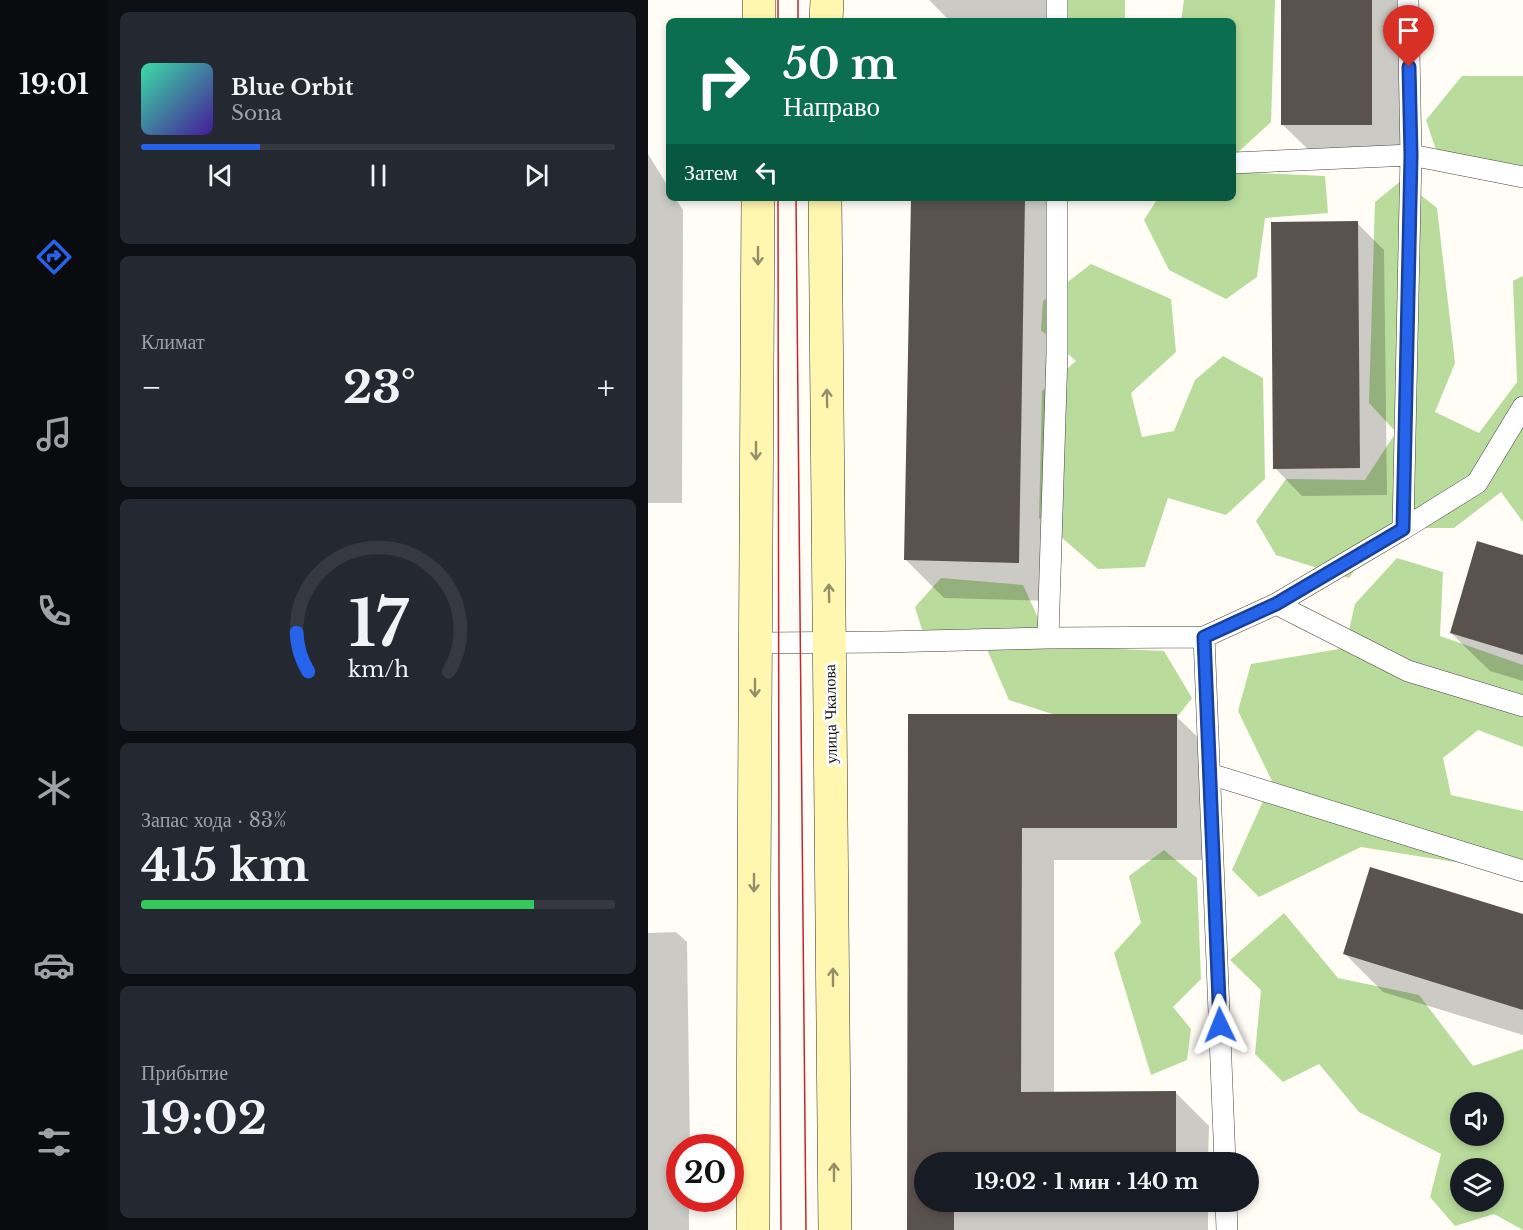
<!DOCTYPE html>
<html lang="ru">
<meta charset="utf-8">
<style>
body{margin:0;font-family:"Libre Baskerville",serif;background:#242831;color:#f1f3f6;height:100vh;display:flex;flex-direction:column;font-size:22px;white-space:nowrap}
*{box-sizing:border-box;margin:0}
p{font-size:20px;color:#9ea1a6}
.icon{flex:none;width:33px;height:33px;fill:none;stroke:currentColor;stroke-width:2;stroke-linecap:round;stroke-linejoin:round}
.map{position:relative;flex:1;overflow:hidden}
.side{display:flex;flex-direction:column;gap:12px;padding:12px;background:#0d0f14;width:540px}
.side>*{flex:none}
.guide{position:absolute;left:18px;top:18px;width:570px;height:183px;border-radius:9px;box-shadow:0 3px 9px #0003;background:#0b6e4f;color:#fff;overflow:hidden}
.tools{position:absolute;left:802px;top:1092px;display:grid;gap:12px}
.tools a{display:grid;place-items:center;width:54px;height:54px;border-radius:50%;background:#171b24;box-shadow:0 3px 9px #0003;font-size:30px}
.speed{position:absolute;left:18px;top:1134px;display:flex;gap:12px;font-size:30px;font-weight:700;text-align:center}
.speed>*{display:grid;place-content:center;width:78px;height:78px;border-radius:50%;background:#171b24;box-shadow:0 3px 9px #0003;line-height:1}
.speed .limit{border:9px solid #d22;background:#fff;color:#111}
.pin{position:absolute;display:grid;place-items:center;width:51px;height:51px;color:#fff;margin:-62px -26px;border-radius:50% 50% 50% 0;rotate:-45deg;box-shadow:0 0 6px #0007}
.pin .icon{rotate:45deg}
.me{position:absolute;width:66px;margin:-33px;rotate:358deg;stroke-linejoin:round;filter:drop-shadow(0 0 4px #0008)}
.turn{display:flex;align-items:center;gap:21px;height:126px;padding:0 18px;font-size:27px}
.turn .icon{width:78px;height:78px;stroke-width:2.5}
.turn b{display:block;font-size:42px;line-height:51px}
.then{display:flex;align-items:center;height:57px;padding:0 18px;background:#0003;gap:12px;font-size:22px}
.big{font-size:45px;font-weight:800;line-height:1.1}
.side .widget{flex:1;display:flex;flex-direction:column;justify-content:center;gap:9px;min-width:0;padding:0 21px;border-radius:9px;background:#242831}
.side .dial{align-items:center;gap:0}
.dial svg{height:156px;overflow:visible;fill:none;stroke:#363941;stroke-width:7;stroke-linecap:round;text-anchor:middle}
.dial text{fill:#f1f3f6;stroke:none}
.song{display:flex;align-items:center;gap:18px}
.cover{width:72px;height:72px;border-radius:9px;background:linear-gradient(135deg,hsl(160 70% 55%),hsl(260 70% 35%))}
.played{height:6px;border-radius:3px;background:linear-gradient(90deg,#2563eb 25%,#363941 25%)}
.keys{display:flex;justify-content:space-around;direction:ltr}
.heat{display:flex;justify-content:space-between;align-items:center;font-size:33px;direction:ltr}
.charge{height:9px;border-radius:4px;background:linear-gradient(90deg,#34c759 83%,#363941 0)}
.trip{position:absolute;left:266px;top:1152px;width:345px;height:60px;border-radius:30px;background:#171b24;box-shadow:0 3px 9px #0003;font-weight:800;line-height:60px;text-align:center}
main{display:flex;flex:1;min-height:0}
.menu{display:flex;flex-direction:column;width:108px;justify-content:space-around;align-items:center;background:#090b0e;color:#9ea1a6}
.menu .icon{width:42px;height:42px}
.menu .selected{color:#2563eb}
.menu b{font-size:27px;color:#f1f3f6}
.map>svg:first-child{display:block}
.forest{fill:#b9dc9c;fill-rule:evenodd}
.shadow{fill:#0003}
.building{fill:#5a524d}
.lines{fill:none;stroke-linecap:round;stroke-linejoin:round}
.lane-casing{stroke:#444;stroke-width:22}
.secondary-casing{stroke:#333;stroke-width:34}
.lane{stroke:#fff;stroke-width:21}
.secondary{stroke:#fff6b0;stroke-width:33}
.tram{stroke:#c4262e;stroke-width:1.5}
.oneway{stroke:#948f68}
.route-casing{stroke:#184099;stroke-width:15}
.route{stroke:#2563eb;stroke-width:10}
.labels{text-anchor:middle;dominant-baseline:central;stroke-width:6;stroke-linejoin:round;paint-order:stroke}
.street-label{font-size:16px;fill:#111;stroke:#fff}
</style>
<main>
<nav class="menu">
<b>19:01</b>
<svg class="icon selected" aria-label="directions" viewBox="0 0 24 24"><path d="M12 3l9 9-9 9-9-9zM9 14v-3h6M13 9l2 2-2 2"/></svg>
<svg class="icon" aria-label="music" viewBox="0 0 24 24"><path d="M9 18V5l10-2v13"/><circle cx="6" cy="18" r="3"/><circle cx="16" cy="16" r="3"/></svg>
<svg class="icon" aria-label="phone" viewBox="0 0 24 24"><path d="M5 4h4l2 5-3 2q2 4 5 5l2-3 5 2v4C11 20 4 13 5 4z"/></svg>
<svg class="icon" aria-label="climate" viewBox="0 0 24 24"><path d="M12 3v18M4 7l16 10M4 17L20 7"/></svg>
<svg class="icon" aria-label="car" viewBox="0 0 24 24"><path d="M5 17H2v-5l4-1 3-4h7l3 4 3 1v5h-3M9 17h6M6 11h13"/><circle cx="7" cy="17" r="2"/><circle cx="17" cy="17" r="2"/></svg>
<svg class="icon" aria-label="filters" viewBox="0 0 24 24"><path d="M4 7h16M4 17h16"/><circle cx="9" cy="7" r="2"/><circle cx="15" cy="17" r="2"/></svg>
</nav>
<section class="side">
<div class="widget">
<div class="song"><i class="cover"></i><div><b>Blue Orbit</b><p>Sona</p></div></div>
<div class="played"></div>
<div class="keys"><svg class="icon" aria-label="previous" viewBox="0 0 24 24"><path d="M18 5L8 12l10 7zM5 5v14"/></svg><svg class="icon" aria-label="pause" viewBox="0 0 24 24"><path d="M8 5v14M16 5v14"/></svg><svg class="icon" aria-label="next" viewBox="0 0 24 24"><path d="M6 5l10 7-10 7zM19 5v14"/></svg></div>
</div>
<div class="widget"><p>Климат</p>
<div class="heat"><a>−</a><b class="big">23°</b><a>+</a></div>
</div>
<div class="widget dial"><svg viewBox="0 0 100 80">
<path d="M14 69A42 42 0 1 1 86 69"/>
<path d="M14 69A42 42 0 0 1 8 49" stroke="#2563eb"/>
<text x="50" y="56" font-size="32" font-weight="700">17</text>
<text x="50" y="72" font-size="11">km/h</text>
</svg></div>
<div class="widget"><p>Запас хода · 83%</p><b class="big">415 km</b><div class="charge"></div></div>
<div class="widget"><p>Прибытие</p><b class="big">19:02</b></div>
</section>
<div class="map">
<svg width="875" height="1230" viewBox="0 0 875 1230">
<rect width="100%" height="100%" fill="#fffdf5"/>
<path class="forest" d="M 420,0 L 477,0 L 477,21 L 420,21 Z
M 536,0 L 627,0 L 623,122 L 587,155 L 585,155 L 585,21 L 533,21 Z
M 814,76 L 875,76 L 875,187 L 789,153 L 778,120 Z
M 585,172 L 677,176 L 680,213 L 617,218 L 609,277 L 578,299 L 521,270 L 496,220 L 510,198 L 585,198 Z
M 754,180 L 789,208 L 807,363 L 787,412 L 831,433 L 869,382 L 865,281 L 875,276 L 875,522 L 853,492 L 806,528 L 737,528 L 701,578 L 628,555 L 608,521 L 638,479 L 717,480 L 748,432 L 721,403 L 727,202 Z
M 443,264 L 523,299 L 528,352 L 483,393 L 494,437 L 526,431 L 547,380 L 575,356 L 615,378 L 617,479 L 578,515 L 520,498 L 497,567 L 450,569 L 391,518 L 394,391 L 428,361 L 393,330 L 395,301 Z
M 749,558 L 795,572 L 792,636 L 875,665 L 875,747 L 830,730 L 795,758 L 803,795 L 875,811 L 875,873 L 713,847 L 611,897 L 584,870 L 624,781 L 590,711 L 603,664 L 697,648 L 707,604 Z
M 293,578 L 375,585 L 403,646 L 516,651 L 544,698 L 506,747 L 361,700 L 331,631 L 275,633 L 267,607 Z
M 516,850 L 549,878 L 553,979 L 525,1007 L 543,1029 L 539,1060 L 503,1075 L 466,953 L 493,923 L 481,876 Z
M 636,913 L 690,978 L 771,995 L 825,1066 L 875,1049 L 875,1230 L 846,1214 L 807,1226 L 782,1197 L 793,1154 L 711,1112 L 671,1064 L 635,1082 L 607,1054 L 613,990 L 582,960 ZM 813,1102 L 846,1102 L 846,1136 L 813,1136 ZM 813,1168 L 846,1168 L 846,1202 L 813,1202 Z"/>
<path class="shadow" d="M 281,0 L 404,0 L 404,21 L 302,21 Z
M 635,0 L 756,0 L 756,157 L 668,157 L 635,125 Z
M 0,154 L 21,188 L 21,198 L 27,198 L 35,210 L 34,503 L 0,503 Z
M 264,198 L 416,198 L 409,601 L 296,598 L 258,560 Z
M 709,223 L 736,250 L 739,495 L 654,496 L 627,468 Z
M 875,557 L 875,681 L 842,671 L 803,633 Z
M 262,716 L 528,716 L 561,748 L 561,860 L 406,860 L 406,1093 L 528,1093 L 561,1126 L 560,1162 L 276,1162 L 276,1202 L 560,1202 L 560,1230 L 260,1230 Z
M 875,915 L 875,1035 L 735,992 L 697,954 Z
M 28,932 L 39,942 L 42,1148 L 32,1148 L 32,1198 L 41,1198 L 41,1230 L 0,1230 L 0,933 Z"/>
<path class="building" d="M 633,0 L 724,0 L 724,125 L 633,125 Z
M 263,198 L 377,198 L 371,563 L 256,560 Z
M 710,221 L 712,468 L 625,469 L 623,222 Z
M 829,541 L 875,555 L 875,655 L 802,633 Z
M 260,714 L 529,714 L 529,828 L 374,828 L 373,1092 L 528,1091 L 528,1162 L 276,1162 L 276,1202 L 528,1202 L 528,1205 L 306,1205 L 306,1230 L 259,1230 Z
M 722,867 L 875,914 L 875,1010 L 695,954 Z"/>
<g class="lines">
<g class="lane-casing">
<path id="lane" d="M 409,21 L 409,0
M 585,163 L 763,155 L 875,177
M 755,529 L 763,155 L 760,0
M 628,604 L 760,671 L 875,706
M 400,638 L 409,354 L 409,198
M 107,643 L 235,642 L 400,638 L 556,637
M 562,774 L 875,871
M 577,1162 L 556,637 L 628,604 L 755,529 L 829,483 L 875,407
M 578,1202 L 579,1230"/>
</g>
<g class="secondary-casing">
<path id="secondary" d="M 111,21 L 111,0
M 178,21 L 179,0
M 177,198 L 187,1230
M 105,1230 L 106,892 L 110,198"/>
</g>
<use href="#lane" class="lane"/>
<use href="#secondary" class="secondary"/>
<path class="tram" d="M 130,0 L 130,21
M 150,21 L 150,0
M 130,198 L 131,892 L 133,1230
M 148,198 L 158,1230"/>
</g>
<defs><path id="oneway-shaft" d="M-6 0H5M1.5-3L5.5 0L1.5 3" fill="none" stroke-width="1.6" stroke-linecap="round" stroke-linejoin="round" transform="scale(1.5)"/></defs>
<g class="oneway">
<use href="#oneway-shaft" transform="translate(110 256) rotate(90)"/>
<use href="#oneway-shaft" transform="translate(179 398) rotate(-91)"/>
<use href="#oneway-shaft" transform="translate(108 451) rotate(90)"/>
<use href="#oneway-shaft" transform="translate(181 593) rotate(-91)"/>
<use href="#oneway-shaft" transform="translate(107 688) rotate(90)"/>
<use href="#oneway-shaft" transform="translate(106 883) rotate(90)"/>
<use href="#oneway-shaft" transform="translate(185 977) rotate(-90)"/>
<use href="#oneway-shaft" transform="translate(186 1172) rotate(-90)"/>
</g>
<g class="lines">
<g class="route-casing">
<path id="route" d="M 572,1025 L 556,637 L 628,604 L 755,529 L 763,155 L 761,67"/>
</g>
<use href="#route" class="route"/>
</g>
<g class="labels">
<g class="street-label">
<text transform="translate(182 714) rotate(-91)">улица Чкалова</text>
</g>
</g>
</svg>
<div class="tools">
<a><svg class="icon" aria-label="sound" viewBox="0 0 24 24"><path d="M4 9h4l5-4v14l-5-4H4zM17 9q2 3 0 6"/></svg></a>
<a><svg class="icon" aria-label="layers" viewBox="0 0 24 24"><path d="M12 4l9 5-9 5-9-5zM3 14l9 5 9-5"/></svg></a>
</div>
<div class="speed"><div class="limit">20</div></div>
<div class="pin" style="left:761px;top:67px;background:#d93025"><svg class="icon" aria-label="arrive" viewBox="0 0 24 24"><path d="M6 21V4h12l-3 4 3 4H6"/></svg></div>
<svg class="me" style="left:572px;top:1025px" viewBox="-20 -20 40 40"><path d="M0-17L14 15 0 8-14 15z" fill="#2563eb" stroke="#fff" stroke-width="4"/></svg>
<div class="trip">19:02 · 1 мин · 140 m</div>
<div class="guide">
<div class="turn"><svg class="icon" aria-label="right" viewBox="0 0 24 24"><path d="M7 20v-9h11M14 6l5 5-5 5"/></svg><div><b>50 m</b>Направо</div></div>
<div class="then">Затем<svg class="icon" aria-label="left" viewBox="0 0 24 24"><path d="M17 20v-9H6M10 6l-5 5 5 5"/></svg></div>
</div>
</div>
</main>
